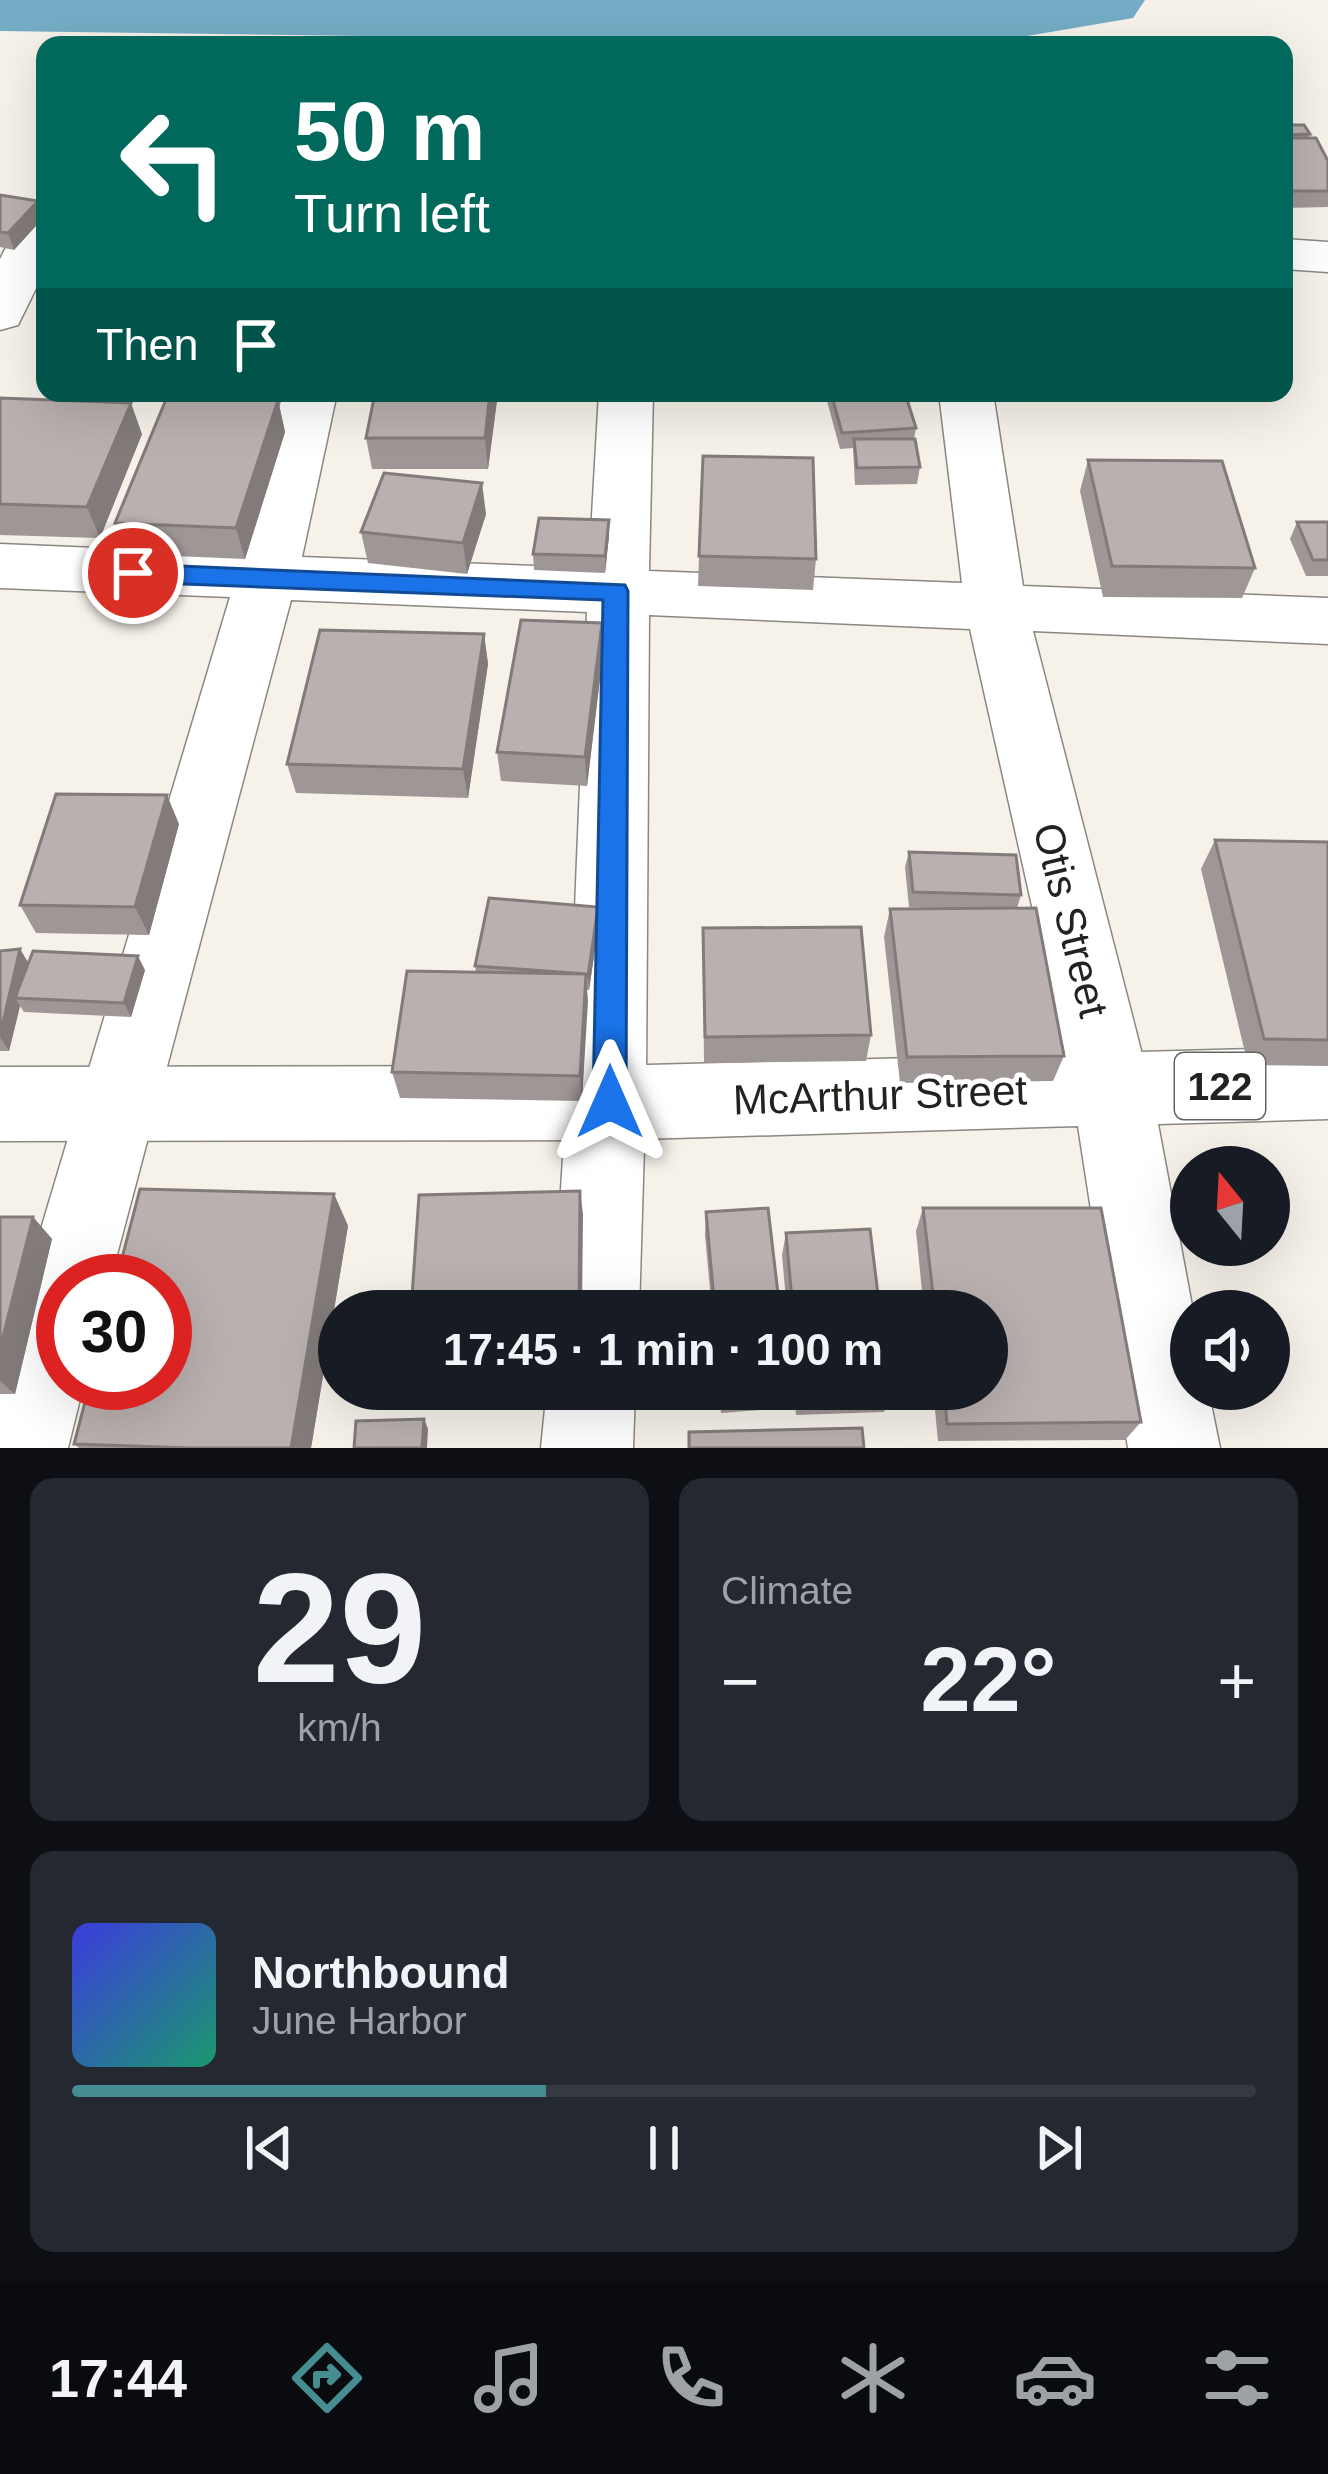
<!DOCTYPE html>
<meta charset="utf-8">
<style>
body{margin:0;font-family:Helvetica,sans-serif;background:#242831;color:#f1f3f6;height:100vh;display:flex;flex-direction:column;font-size:45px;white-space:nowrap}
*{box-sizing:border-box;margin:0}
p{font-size:39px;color:#9ea1a6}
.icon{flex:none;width:66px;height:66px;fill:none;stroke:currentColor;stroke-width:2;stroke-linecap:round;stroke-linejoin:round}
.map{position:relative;height:1448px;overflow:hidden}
.drawer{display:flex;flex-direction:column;gap:30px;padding:30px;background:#0d0f14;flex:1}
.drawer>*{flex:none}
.hud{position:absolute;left:36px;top:36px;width:1257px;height:366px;border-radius:24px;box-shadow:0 12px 48px #0002;background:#00695c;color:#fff;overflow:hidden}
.needle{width:78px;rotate:342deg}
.controls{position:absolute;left:1170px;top:1146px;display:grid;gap:24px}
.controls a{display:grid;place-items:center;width:120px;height:120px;border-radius:50%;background:#171b24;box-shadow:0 12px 48px #0002;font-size:60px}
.speed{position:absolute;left:36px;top:1254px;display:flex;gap:24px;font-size:60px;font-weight:700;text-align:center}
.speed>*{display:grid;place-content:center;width:156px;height:156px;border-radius:50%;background:#171b24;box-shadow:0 12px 48px #0002;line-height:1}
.speed .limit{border:18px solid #d22;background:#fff;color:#111}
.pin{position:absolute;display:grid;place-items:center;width:102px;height:102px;color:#fff;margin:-51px;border:6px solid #fff;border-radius:50%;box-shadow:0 3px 12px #0007}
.me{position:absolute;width:132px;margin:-66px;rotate:0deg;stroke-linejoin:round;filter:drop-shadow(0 0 9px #0008)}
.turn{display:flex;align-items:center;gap:42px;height:252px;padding:0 60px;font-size:54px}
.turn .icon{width:156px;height:156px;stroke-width:2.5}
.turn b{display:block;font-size:84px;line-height:102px}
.then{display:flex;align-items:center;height:114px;padding:0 60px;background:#0003;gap:24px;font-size:45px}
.big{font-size:90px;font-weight:700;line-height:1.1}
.drawer .card{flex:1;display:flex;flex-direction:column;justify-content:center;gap:18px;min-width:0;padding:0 42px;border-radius:24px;background:#242831}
.drawer .dial{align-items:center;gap:0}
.dial b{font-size:156px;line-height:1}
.song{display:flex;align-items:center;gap:36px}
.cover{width:144px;height:144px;border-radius:18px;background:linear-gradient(135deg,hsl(240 70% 55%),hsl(160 70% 35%))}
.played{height:12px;border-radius:6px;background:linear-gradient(90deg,#458d90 40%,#363941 40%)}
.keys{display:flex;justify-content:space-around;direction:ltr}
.heat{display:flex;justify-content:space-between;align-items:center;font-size:66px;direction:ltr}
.drawer .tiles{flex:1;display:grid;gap:30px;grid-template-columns:1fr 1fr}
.card:last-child{grid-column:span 2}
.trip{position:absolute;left:318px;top:1290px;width:690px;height:120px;border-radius:60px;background:#171b24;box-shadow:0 12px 48px #0002;font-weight:700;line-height:120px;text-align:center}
.tabs{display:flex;height:192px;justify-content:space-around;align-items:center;background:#090b0e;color:#9ea1a6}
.tabs .icon{width:84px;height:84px}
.tabs .current{color:#458d90}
.tabs b{font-size:54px;color:#f1f3f6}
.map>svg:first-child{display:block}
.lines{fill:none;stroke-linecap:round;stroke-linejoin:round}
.river{fill:#75acc5;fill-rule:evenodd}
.minor-casing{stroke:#8b8781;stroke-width:3}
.major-casing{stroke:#8b8781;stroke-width:3}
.minor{fill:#fff;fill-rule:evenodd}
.major{fill:#fff;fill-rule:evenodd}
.wall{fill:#9f9796}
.shaded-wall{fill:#827b7a}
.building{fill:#b9b0af;stroke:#827b7a;stroke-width:3}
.route{fill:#1a73e8;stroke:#114b97;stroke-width:3}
.labels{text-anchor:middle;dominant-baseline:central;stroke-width:10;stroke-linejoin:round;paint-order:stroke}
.shield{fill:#fff;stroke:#656462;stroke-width:3}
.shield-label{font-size:39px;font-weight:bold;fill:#23221f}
.street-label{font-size:42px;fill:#23221f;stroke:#fff}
</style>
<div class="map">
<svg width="1328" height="1448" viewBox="0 0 1328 1448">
<rect width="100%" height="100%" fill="#f6f2ea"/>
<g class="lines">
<path class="river" d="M 0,0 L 1145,0 L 1133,18 L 1021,37 L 583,39 L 0,31 Z"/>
<g class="minor-casing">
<path id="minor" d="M 45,200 L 45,270 L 18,325 L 0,330 L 0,259 L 28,205 Z
M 1284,239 L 1328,242 L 1328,272 L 1284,269 Z
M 283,393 L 337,393 L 302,557 L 589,568 L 599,393 L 653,393 L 649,571 L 962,583 L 939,393 L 993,393 L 1023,586 L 1328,598 L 1328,644 L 1033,631 L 1151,1089 L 1140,1115 L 1112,1125 L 1084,1115 L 1073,1089 L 970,629 L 649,615 L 646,1082 L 639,1311 L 553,1311 L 568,1082 L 587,612 L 291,600 L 110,1281 L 63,1281 L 63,1383 L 84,1383 L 68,1448 L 0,1448 L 0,1366 L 230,597 L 0,588 L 0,544 L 242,554 Z
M 547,1389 L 635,1389 L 633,1448 L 541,1448 Z"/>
</g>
<g class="major-casing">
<path id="major" d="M 1328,1047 L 1328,1119 L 1158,1124 L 1193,1311 L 1191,1389 L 1208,1389 L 1220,1448 L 1128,1448 L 1078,1126 L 609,1140 L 0,1141 L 0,1067 L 609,1066 Z"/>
</g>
<use href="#minor" class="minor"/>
<use href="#major" class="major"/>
</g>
<path class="wall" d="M 1284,125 L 1310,134 L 1308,138 L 1328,161 L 1328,207 L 1285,208 Z
M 0,195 L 38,201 L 44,217 L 14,250 L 0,247 Z
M 498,393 L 488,469 L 372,469 L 366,438 Z
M 828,393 L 963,393 L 962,396 L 905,394 L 916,428 L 914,439 L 920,467 L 917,484 L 855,485 L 853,448 L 840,449 L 827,401 Z
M 0,398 L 142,434 L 100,538 L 0,535 Z
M 278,400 L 285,432 L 245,559 L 127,554 L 115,523 Z
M 1088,460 L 1255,568 L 1242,598 L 1103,597 L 1080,491 Z
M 486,514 L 467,574 L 368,563 L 361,532 Z
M 1297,522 L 1328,522 L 1328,576 L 1306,576 L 1290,539 Z
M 609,536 L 605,573 L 534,570 L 533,554 Z
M 699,556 L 816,559 L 813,590 L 698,586 Z
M 602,623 L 603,654 L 587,786 L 501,781 L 497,752 Z
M 484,634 L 488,664 L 468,798 L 296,793 L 287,764 Z
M 179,824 L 149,935 L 36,933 L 20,905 Z
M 1215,840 L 1328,842 L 1328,1066 L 1248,1065 L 1201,869 Z
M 909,852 L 1021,895 L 1017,908 L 1064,1056 L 1053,1081 L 900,1083 L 884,937 L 890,909 L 969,908 L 909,907 L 905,867 Z
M 599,922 L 589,990 L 587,990 L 582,1101 L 400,1098 L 392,1072 L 476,972 L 475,966 Z
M 703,928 L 871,1035 L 866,1061 L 704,1063 Z
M 20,949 L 28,963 L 145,970 L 131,1017 L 24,1012 L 20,1006 L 9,1051 L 0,1051 L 0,951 Z
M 334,1194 L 348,1226 L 311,1448 L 79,1448 L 74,1444 Z
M 923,1208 L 1141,1422 L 1125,1440 L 938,1441 L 933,1389 L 987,1389 L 987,1311 L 924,1311 L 916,1231 Z
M 706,1212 L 780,1311 L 712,1311 L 705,1235 Z
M 0,1217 L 33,1217 L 52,1239 L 15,1394 L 0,1394 Z
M 786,1233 L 880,1311 L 787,1311 L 782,1255 Z
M 719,1389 L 789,1389 L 785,1408 L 721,1413 Z
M 794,1389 L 890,1389 L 891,1393 L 884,1412 L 796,1415 Z"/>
<path class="shaded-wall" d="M 38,201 L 44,217 L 14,250 L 8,233 Z
M 490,393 L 498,393 L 488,469 L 485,438 Z
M 278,400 L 285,432 L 245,559 L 236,528 Z
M 131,403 L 142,434 L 100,538 L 87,507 Z
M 482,483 L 486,514 L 467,574 L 463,543 Z
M 609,520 L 609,536 L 605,573 L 605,556 Z
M 602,623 L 603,654 L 587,786 L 585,757 Z
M 484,634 L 488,664 L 468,798 L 463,769 Z
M 167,795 L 179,824 L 149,935 L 135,907 Z
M 598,907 L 599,922 L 589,990 L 588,976 Z
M 20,949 L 29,964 L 15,998 L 20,1006 L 9,1051 L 0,1037 Z
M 138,956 L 145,970 L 131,1017 L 124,1003 Z
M 586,974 L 588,1001 L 582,1101 L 580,1076 Z
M 580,1191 L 583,1214 L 582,1311 L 579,1311 Z
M 334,1194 L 348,1226 L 311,1448 L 291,1448 Z
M 33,1217 L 52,1239 L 15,1394 L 0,1381 L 0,1349 Z
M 424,1419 L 428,1429 L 427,1448 L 422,1448 Z"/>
<path class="building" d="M 1284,125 L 1304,125 L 1310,134 L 1284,135 Z
M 1284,138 L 1316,138 L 1328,161 L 1328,191 L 1290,191 L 1284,178 Z
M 0,195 L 38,201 L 8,233 L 0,232 Z
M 375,393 L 490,393 L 485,438 L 366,438 Z
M 831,393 L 905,393 L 916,428 L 842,433 Z
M 167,397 L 278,400 L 236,528 L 115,523 Z
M 0,398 L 131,403 L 87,507 L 0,504 Z
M 854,439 L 915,439 L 920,467 L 857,468 Z
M 703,456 L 813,458 L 816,559 L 699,556 Z
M 1088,460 L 1222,461 L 1255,568 L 1112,566 Z
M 384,473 L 482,483 L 463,543 L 361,532 Z
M 539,518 L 609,520 L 605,556 L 533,554 Z
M 1297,522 L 1328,522 L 1328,560 L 1313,560 Z
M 521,620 L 602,623 L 585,757 L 497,752 Z
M 320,630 L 484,634 L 463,769 L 287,764 Z
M 56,794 L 167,795 L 135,907 L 20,905 Z
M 1215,840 L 1328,842 L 1328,1040 L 1264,1039 Z
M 909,852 L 1016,855 L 1021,895 L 913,892 Z
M 489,898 L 598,907 L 588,976 L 586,974 L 475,966 Z
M 1036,908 L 1064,1056 L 907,1057 L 890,909 Z
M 861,927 L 871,1035 L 705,1037 L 703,928 Z
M 20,949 L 0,1035 L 0,951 Z
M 33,951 L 138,956 L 124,1003 L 15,998 Z
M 407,971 L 586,974 L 580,1076 L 392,1072 Z
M 140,1189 L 334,1194 L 291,1448 L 190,1448 L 74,1444 L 90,1383 L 165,1383 L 165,1281 L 116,1281 Z
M 580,1191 L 579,1311 L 411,1311 L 419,1195 Z
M 768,1208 L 780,1311 L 715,1311 L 706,1212 Z
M 923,1208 L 1101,1208 L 1141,1422 L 947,1424 L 944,1389 L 987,1389 L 987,1311 L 935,1311 Z
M 0,1217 L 33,1217 L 0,1349 Z
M 870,1229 L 880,1311 L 793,1311 L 786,1233 Z
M 722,1389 L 789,1389 L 723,1395 Z
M 800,1389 L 890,1389 L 891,1393 L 801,1397 Z
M 424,1419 L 422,1448 L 354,1448 L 356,1421 Z
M 862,1428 L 864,1448 L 689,1448 L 689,1432 Z"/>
<path class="route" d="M 133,564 L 625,585 L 628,591 L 626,1102 L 621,1113 L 610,1118 L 598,1113 L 593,1102 L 603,600 L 133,582 L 121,573 Z"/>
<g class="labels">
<rect class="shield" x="1175" y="1053" width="90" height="66" rx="9"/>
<g class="shield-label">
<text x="1220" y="1086">122</text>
</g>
<g class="street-label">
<text transform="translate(1071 920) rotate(76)">Otis Street</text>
<text transform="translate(880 1095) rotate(-2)">McArthur Street</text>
</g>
</g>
</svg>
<div class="controls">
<a><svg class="needle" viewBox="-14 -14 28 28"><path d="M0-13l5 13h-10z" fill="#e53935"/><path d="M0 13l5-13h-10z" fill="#9ea1a6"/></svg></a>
<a><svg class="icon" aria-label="sound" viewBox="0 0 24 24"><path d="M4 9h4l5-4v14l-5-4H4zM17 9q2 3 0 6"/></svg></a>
</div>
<div class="speed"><div class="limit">30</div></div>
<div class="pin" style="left:133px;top:573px;background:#d93025"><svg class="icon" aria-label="arrive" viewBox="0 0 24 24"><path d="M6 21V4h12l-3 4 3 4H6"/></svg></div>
<svg class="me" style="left:610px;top:1102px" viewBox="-20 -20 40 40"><path d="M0-17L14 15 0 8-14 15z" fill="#1a73e8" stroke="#fff" stroke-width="4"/></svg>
<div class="trip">17:45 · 1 min · 100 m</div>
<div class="hud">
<div class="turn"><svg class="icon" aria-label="left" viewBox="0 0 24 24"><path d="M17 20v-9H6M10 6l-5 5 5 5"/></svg><div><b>50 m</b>Turn left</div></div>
<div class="then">Then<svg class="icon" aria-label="arrive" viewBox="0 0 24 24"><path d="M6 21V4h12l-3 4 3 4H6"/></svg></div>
</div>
</div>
<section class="drawer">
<div class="tiles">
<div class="card dial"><b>29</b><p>km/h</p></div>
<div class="card"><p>Climate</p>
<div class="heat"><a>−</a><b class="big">22°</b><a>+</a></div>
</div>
<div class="card">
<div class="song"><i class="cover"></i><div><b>Northbound</b><p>June Harbor</p></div></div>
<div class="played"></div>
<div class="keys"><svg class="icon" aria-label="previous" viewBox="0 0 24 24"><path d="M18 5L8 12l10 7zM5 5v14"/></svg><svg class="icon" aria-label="pause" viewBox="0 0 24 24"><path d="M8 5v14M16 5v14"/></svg><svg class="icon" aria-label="next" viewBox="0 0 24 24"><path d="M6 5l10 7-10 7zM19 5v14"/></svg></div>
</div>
</div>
</section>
<nav class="tabs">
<b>17:44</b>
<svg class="icon current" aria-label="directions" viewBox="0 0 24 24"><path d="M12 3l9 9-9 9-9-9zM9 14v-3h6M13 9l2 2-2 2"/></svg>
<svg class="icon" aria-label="music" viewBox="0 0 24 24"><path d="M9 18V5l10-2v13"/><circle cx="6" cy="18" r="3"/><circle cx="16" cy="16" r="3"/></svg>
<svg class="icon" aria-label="phone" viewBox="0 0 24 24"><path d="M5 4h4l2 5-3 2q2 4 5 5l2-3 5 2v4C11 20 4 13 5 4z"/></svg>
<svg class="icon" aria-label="climate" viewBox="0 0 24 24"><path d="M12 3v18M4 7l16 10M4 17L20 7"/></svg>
<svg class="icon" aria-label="car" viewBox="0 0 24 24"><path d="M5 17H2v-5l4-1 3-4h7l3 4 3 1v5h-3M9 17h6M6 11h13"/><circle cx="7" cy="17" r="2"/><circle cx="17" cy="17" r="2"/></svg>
<svg class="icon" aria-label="filters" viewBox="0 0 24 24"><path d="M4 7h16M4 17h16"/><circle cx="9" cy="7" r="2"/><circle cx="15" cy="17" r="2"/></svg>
</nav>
